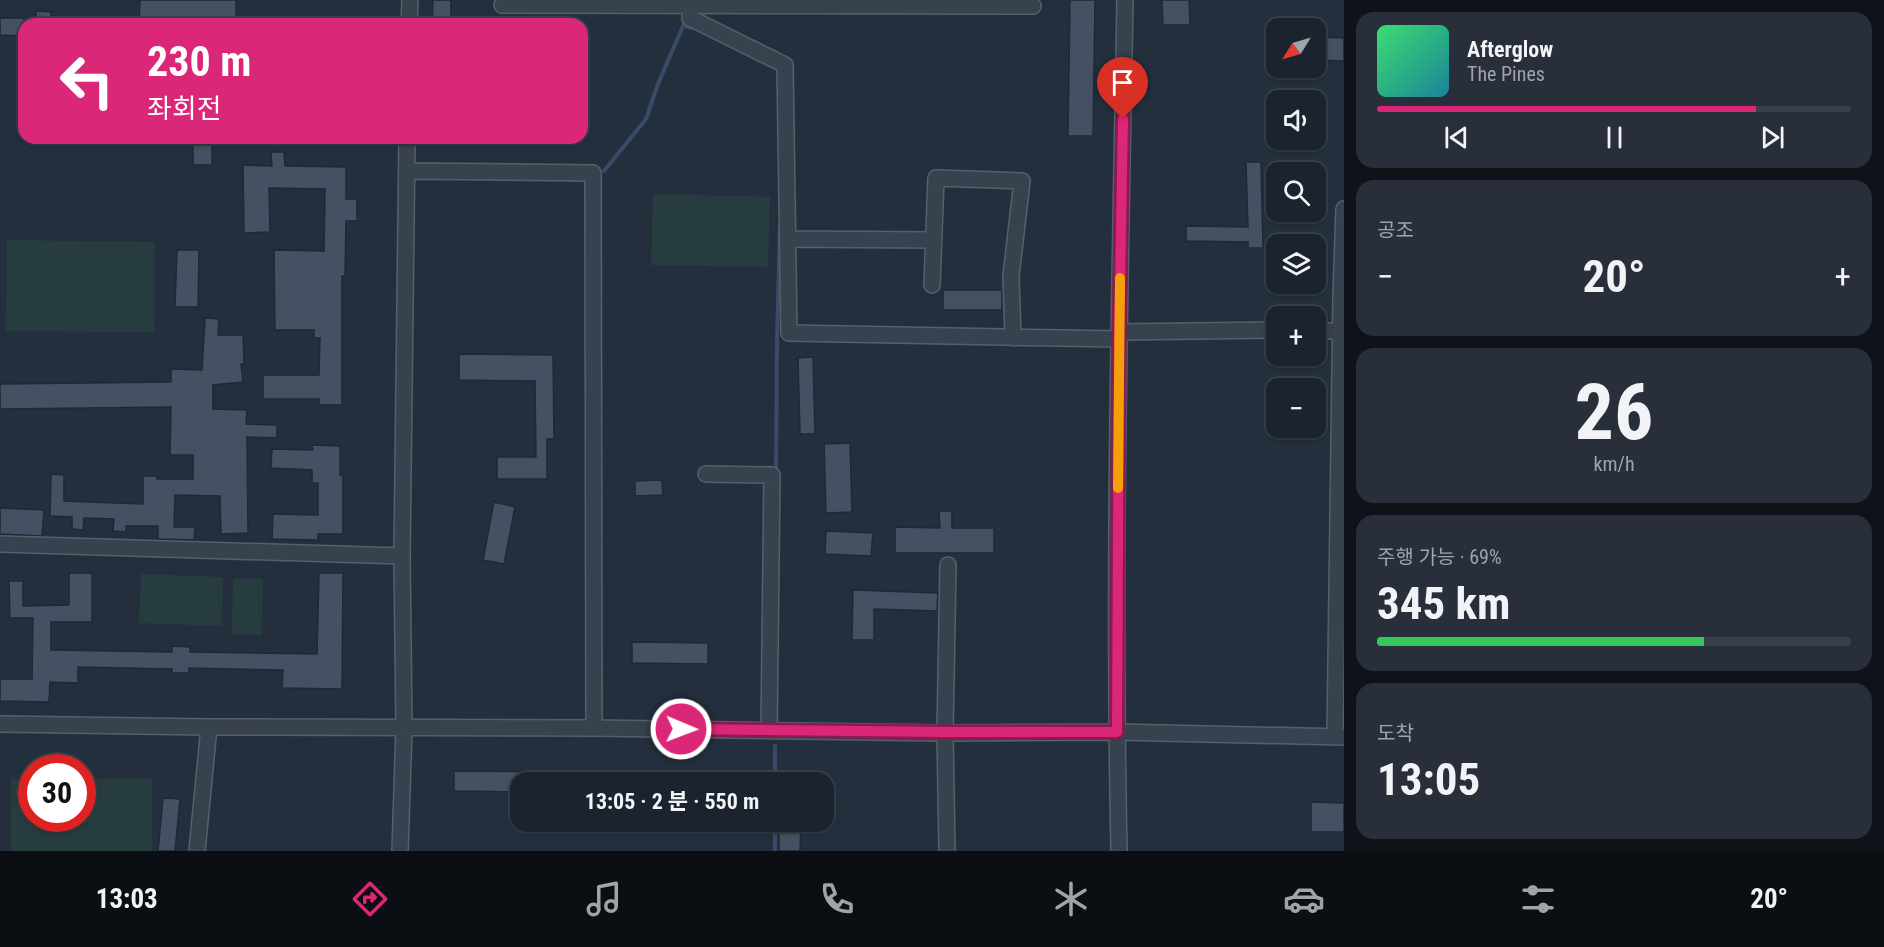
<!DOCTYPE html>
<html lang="ko">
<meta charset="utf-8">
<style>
body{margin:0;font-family:"Roboto Condensed","Noto Sans KR",sans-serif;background:#282f3a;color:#f1f3f6;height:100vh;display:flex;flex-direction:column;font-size:22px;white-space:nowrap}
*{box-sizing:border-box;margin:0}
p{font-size:20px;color:#a0a4aa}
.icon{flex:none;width:33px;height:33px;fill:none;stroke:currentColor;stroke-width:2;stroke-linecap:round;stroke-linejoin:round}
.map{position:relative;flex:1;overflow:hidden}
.drawer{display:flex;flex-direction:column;gap:12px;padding:12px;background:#0f1319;width:540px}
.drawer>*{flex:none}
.hud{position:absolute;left:18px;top:18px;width:570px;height:126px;border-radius:18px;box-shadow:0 2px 4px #0004,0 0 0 2px #39404a;background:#db2777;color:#fff;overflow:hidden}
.needle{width:39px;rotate:233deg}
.buttons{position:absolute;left:1266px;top:18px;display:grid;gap:12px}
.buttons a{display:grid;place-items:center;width:60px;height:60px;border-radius:12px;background:#1b232e;box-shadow:0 2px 4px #0004,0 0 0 2px #39404a;font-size:30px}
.speed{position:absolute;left:18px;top:754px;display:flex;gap:12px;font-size:30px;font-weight:700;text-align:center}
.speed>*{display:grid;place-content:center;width:78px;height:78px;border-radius:50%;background:#1b232e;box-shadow:0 2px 4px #0004,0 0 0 2px #39404a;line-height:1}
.speed .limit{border:9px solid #d22;background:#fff;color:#111}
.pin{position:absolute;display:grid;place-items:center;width:51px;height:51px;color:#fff;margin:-62px -26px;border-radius:50% 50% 50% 0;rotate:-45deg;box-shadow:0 0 6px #0007}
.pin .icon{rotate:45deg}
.me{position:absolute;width:66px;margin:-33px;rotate:91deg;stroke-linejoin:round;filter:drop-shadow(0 0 4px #0008)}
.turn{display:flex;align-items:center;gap:21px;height:126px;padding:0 30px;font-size:27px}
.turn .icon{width:78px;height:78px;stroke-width:2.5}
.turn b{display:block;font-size:42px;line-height:51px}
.big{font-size:45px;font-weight:700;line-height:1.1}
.drawer .widget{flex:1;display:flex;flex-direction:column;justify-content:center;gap:9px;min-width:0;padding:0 21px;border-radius:18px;background:#282f3a}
.drawer .dial{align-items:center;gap:0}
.dial b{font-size:78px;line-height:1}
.song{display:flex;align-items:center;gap:18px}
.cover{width:72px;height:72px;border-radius:9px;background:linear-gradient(135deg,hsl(140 70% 55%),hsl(190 70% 35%))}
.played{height:6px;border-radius:3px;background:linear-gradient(90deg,#db2777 80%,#39404a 80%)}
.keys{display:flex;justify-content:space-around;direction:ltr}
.heat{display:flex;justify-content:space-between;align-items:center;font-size:33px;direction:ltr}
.charge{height:9px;border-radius:4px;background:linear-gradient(90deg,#34c759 69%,#39404a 0)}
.trip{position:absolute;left:510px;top:772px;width:324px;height:60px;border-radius:18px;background:#1b232e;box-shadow:0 2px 4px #0004,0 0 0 2px #39404a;font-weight:700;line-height:60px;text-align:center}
.dock{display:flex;height:96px;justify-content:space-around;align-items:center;background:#0b0e12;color:#a0a4aa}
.dock .icon{width:42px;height:42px}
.dock .selected{color:#db2777}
.dock b{font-size:27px;color:#f1f3f6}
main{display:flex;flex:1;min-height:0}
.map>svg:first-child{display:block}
.green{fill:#263c3f}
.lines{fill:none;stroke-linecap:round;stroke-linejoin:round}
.stream{stroke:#394c67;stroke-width:4}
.building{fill:#455162;stroke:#1f2835;stroke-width:1.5}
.minor-casing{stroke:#565f6c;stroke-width:18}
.minor{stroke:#38414e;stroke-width:15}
.route-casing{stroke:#8e194d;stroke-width:15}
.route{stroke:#db2777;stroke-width:10}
.slow{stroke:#f59e0b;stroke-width:10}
</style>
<main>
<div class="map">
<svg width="1344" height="851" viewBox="0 0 1344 851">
<rect width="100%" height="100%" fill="#242f3e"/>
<path class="green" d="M 653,194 L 770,197 L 768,267 L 651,265 Z
M 7,240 L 155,242 L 154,332 L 6,331 Z
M 141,574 L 223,577 L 222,626 L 139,623 Z
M 233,579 L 263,579 L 262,635 L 232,634 Z
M 11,779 L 31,779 L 32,819 L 82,819 L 83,779 L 152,779 L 152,851 L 11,851 Z"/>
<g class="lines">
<path class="stream" d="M 604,171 L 646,119 L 658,84 L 683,26 L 694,28
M 776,473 L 777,341 L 780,225
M 775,746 L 775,783
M 775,822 L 775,851"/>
</g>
<path class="building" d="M 140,0 L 236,0 L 236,24 L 139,24 Z
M 433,0 L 451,0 L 451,24 L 432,24 Z
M 1070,0 L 1095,0 L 1093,136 L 1068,136 Z
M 1162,0 L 1189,0 L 1190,25 L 1163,25 Z
M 36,11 L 51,12 L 51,24 L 36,24 Z
M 0,18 L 24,18 L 24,36 L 0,35 Z
M 1316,37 L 1344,38 L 1344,61 L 1316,60 Z
M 193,138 L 212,138 L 212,165 L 193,165 Z
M 271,152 L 284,152 L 285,166 L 346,167 L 346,199 L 357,199 L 357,221 L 346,221 L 345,276 L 342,276 L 342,405 L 319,405 L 319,399 L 263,399 L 263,375 L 319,375 L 320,338 L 314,338 L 314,330 L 275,330 L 274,250 L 324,251 L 325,189 L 269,188 L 270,232 L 244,233 L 243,165 L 272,166 Z
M 1246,162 L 1261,162 L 1263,248 L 1248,248 L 1248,242 L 1186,241 L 1186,226 L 1248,227 Z
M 177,250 L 199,250 L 198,307 L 175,307 Z
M 943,290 L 1002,290 L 1002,310 L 943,310 Z
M 205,318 L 219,319 L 218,335 L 243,335 L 244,364 L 241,364 L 243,382 L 213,385 L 213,409 L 247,410 L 246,424 L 277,425 L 277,438 L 247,437 L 248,533 L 221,534 L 220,496 L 175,495 L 174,527 L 195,527 L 194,540 L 158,539 L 158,526 L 126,526 L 126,532 L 113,531 L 114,519 L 84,518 L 83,530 L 72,529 L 72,517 L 50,516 L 51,474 L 64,475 L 64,501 L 143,504 L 143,476 L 157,476 L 157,479 L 193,479 L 193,455 L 170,455 L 171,407 L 0,409 L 0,384 L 171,382 L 171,369 L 202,370 Z
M 459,354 L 553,355 L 554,439 L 547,439 L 547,479 L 497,479 L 497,457 L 536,457 L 535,381 L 459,380 Z
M 813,357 L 815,434 L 800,434 L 798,358 Z
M 850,443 L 852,512 L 826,513 L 824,444 Z
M 312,445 L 340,446 L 340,475 L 343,475 L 343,534 L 318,534 L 318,540 L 272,539 L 273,514 L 318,515 L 318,483 L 312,483 L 312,470 L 271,468 L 272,449 L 313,450 Z
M 662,480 L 663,495 L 635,496 L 635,481 Z
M 494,502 L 515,507 L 504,564 L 483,560 Z
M 0,508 L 44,510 L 42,536 L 0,534 Z
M 939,511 L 952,511 L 952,528 L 994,528 L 994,553 L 895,553 L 895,527 L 940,528 Z
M 826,531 L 873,533 L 871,556 L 825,554 Z
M 69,573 L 92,573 L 92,622 L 51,622 L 51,650 L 172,652 L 172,646 L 190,647 L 190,652 L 317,654 L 319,573 L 343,573 L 342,689 L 282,688 L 283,670 L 189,668 L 189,673 L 172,673 L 172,669 L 78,667 L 78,683 L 50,682 L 49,702 L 0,701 L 0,679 L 32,679 L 33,618 L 10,618 L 9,581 L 23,581 L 23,606 L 69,605 Z
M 853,590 L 938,593 L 937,611 L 874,609 L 874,640 L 852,640 Z
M 632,642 L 708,643 L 708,664 L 632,663 Z
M 454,771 L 592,772 L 592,783 L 520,783 L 520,792 L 454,791 Z
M 819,771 L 819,783 L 778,783 L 778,772 Z
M 163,798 L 180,799 L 175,851 L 158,851 Z
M 1311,802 L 1344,803 L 1344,832 L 1311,832 Z
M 779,822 L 801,822 L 800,851 L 779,851 Z"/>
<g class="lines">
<g class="minor-casing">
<path id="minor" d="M 690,0 L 690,18 L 785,65 L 789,333 L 1119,339
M 502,5 L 1033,6
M 409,24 L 410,0
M 408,171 L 593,173 L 594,728
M 788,239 L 934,240
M 932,285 L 936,178 L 1022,181 L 1011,276 L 1013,338
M 1316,331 L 1344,331
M 1119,332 L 1276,330
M 706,474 L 772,475 L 769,731
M 0,544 L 402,556
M 0,724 L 209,727 L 594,728 L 945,733 L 1117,732 L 1344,737
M 1335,737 L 1341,295 L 1344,209
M 197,851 L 209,727
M 400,851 L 404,728 L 402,556 L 407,138
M 947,851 L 945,733 L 948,565
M 1119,851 C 1113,567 1120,284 1125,0"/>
</g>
<use href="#minor" class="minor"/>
</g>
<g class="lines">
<g class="route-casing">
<path id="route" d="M 681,729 L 945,732 L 1117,732 L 1119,339 L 1123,119"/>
</g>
<use href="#route" class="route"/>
<path class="slow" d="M 1118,488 L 1120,278"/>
</g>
</svg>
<div class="buttons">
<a><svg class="needle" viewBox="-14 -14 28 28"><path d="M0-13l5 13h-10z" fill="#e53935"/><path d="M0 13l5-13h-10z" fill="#a0a4aa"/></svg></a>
<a><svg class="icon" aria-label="sound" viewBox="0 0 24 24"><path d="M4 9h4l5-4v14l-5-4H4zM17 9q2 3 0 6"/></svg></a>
<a><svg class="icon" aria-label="search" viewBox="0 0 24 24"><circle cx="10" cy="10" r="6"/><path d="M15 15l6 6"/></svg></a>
<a><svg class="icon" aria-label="layers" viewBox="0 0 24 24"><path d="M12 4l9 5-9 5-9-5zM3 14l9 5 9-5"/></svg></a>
<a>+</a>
<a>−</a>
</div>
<div class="speed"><div class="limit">30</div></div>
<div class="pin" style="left:1123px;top:119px;background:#d93025"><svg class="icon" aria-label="arrive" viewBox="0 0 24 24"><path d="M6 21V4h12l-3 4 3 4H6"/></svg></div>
<svg class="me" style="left:681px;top:729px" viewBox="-20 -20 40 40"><circle r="17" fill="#db2777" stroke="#fff" stroke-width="3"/><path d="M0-11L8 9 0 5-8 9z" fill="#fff"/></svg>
<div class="trip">13:05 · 2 분 · 550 m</div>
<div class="hud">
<div class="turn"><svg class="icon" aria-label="left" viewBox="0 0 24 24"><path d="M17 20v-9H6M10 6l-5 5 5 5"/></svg><div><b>230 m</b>좌회전</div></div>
</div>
</div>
<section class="drawer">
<div class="widget">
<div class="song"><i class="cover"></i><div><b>Afterglow</b><p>The Pines</p></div></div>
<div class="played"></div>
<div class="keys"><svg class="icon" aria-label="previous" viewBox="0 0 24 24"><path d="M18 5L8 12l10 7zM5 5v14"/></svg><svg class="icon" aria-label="pause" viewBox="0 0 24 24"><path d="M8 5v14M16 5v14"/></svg><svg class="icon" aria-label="next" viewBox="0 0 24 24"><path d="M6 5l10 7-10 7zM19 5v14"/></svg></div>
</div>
<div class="widget"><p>공조</p>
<div class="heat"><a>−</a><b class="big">20°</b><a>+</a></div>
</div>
<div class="widget dial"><b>26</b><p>km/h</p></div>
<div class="widget"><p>주행 가능 · 69%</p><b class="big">345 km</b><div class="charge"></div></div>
<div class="widget"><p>도착</p><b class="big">13:05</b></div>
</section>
</main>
<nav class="dock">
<b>13:03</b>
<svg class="icon selected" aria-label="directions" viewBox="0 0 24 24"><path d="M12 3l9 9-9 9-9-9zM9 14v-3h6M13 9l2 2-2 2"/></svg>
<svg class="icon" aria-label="music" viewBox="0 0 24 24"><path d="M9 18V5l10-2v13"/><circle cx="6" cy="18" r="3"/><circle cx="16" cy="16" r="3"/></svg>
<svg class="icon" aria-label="phone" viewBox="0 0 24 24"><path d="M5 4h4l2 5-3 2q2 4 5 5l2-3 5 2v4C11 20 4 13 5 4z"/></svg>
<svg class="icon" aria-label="climate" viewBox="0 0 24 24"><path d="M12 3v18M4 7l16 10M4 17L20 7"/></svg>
<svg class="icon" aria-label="car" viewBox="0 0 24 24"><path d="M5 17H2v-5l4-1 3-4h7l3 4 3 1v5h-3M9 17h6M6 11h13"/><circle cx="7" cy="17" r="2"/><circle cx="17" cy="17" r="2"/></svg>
<svg class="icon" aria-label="filters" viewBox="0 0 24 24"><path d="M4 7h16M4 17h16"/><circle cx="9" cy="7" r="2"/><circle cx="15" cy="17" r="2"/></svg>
<b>20°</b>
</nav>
